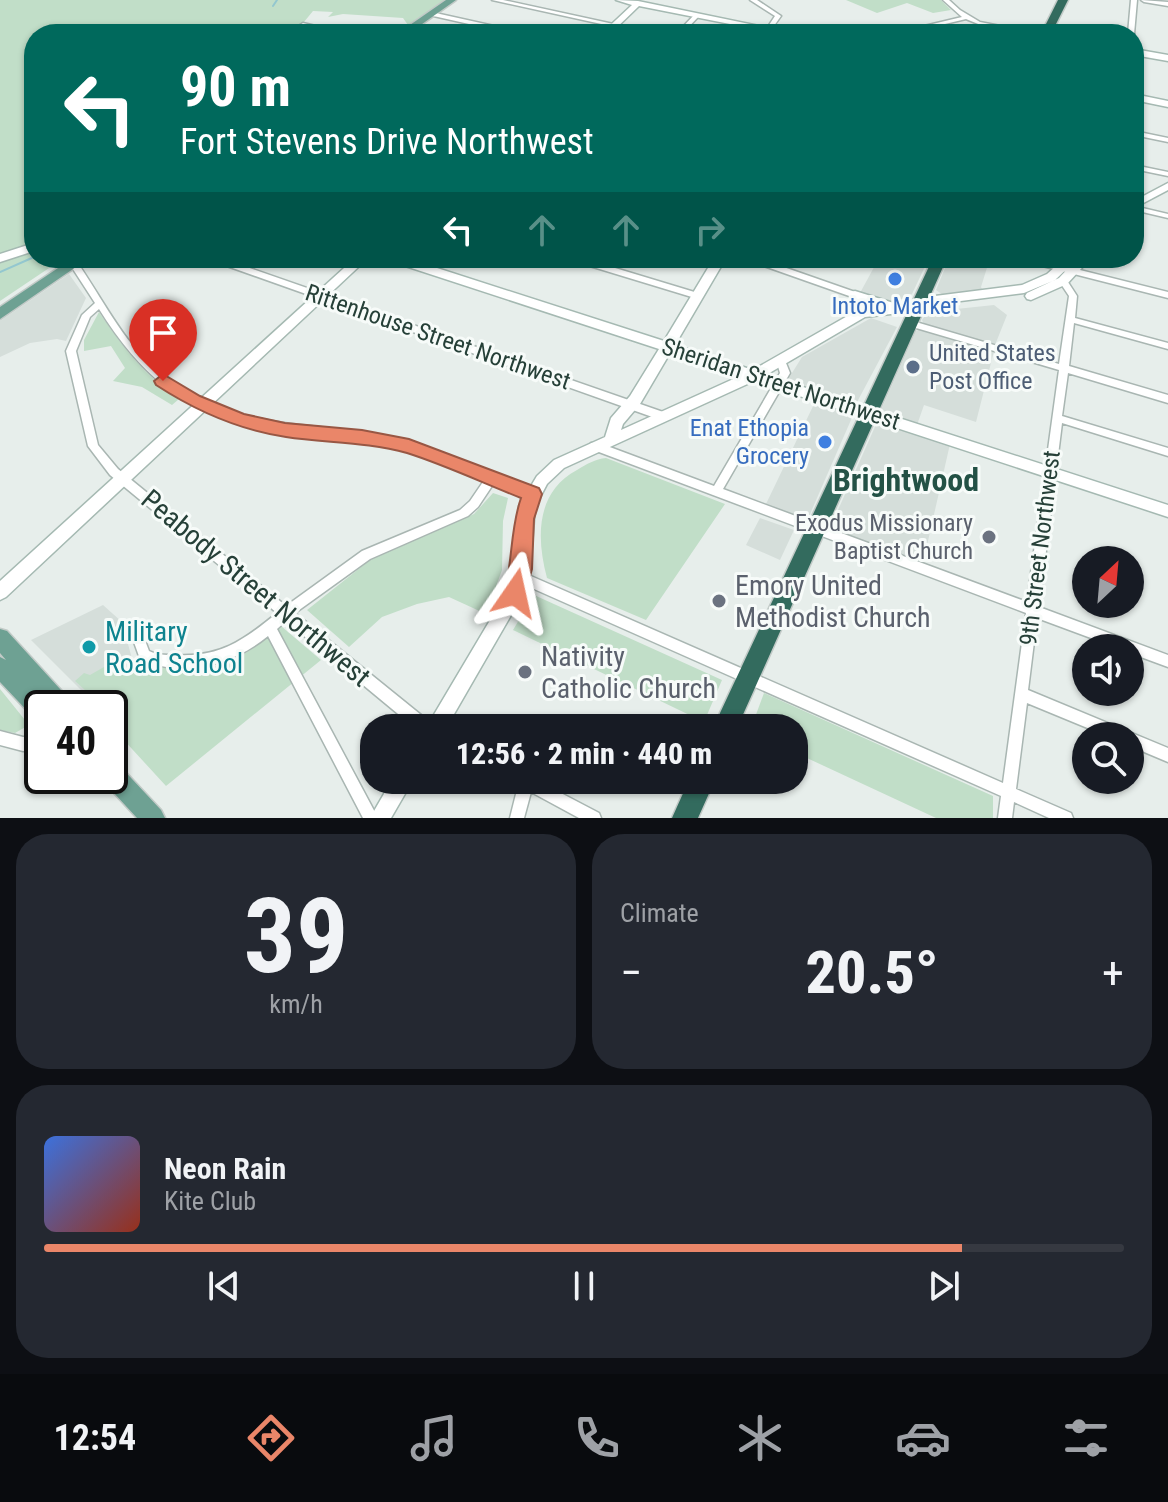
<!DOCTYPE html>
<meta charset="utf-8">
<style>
body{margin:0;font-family:"Roboto Condensed",sans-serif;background:#242831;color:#f1f3f6;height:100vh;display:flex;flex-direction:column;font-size:30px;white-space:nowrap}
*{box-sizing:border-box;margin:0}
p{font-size:26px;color:#9ea1a6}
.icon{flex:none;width:44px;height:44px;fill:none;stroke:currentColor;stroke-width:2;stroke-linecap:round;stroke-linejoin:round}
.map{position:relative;height:818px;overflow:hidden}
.details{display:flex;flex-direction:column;gap:16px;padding:16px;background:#0d0f14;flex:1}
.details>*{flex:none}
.top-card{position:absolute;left:24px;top:24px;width:1120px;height:244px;border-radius:32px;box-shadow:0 2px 6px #0004;background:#00695c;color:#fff;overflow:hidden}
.needle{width:52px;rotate:26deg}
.fabs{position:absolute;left:1072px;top:546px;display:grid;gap:16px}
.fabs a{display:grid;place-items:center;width:72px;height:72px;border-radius:50%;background:#171b24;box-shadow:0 2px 6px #0004;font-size:40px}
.speed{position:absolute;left:24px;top:690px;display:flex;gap:16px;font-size:40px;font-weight:700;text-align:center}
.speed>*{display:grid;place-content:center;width:104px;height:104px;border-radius:50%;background:#171b24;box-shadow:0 2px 6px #0004;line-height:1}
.speed .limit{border:4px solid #111;border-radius:12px;background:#fff;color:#111}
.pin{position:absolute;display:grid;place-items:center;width:68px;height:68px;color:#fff;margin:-82px -34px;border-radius:50% 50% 50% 0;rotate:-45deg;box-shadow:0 0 8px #0007}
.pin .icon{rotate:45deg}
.me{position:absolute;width:88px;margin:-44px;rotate:11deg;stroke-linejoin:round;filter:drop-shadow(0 0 6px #0008)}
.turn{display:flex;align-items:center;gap:28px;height:168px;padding:0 24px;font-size:36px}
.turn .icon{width:104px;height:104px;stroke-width:2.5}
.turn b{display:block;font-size:56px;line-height:68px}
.lanes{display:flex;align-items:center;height:76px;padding:0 24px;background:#0003;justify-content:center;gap:40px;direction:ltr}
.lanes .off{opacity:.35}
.big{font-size:60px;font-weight:800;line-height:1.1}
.details .tile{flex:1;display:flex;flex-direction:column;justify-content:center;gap:12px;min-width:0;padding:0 28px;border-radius:32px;background:#242831}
.details .dial{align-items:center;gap:0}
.dial b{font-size:104px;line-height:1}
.song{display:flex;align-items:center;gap:24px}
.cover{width:96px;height:96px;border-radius:12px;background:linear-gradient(135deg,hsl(220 70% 55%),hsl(10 70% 35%))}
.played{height:8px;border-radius:4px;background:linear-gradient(90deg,#ea8669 85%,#363941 85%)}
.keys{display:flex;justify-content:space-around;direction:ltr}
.heat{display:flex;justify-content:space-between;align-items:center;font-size:44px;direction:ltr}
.details .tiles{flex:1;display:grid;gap:16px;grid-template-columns:1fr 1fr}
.tile:last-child{grid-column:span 2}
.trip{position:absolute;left:360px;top:714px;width:448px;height:80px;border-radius:32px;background:#171b24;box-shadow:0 2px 6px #0004;font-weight:800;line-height:80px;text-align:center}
.tabs{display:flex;height:128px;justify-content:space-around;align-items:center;background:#090b0e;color:#9ea1a6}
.tabs .icon{width:56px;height:56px}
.tabs .current{color:#ea8669}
.tabs b{font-size:36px;color:#f1f3f6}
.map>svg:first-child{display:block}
.built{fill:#d5deda}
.green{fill:#c1dec8}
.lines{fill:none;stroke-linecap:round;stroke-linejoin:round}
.stream{stroke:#93c7cf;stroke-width:2}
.street-casing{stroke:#a9b6b2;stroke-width:3}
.secondary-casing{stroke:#a5b9b2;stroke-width:3}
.primary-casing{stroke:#c2cac7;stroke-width:3}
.highway-casing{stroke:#c2cac7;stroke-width:3}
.street{fill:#fff;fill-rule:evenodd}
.secondary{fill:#fff;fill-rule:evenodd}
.primary{fill:#6ea193;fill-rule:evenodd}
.highway{fill:#336b5e;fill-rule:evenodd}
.route{fill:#ea8669;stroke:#985744;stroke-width:2}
.shop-dot{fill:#3f7fe0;stroke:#f7fbf9;stroke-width:3}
.service-dot{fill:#5c6f8a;stroke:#f7fbf9;stroke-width:3}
.worship-dot{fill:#6b7280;stroke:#f7fbf9;stroke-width:3}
.culture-dot{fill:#0f9aa8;stroke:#f7fbf9;stroke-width:3}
.labels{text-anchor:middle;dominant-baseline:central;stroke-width:6;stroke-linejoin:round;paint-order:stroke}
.shop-label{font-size:24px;fill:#366cbe;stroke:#f7fbf9}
.street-label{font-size:24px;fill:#264038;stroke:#f7fbf9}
.service-label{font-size:24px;fill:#4e5e75;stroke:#f7fbf9;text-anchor:start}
.worship-label{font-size:24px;fill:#5b616d;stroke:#f7fbf9;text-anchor:end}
.near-worship-label{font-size:28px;fill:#5b616d;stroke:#f7fbf9;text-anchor:start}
.near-street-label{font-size:28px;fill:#264038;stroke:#f7fbf9}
.near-culture-label{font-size:28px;fill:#0d838f;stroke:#f7fbf9;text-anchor:start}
.district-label{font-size:32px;font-weight:bold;fill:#235145;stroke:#f7fbf9}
</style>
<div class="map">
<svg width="1168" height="818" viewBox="0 0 1168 818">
<rect width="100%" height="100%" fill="#e7eeeb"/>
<path class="built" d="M 879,258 L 929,258 L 912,294 L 898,301 L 887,301 L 860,293 Z
M 949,258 L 990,258 L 981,287 L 984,293 L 946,297 L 936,290 Z
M 69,274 L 86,298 L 66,341 L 57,339 L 30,343 L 0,357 L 0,321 Z
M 994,305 L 1007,315 L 995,345 L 924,324 L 922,320 L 928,312 Z
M 871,318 L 897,327 L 856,404 L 787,381 L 802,357 Z
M 921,329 L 994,351 L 976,422 L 924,405 L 917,425 L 884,414 L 881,410 L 916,331 Z
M 816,400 L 854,413 L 807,521 L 766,504 Z
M 878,420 L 950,444 L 923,563 L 830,528 Z
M 760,518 L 794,530 L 780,560 L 746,545 Z
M 103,605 L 122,622 L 134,666 L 84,693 L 31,640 Z"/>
<path class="green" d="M 0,0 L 445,0 L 408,25 L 403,18 L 343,14 L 328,17 L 333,12 L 313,11 L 299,28 L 287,34 L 34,34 L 34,258 L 64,258 L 0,301 Z
M 846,0 L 941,0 L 951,10 L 933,13 L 907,3 L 877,13 Z
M 99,312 C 123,347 144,375 179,399 L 172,405 L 142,387 L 113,381 L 125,368 L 111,346 L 84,351 L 84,340 Z
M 606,458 L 725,504 L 646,620 L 547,578 C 536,537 536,492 577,470 C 587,464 595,459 606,458 Z
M 493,493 L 508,498 L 503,521 L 502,570 L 486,614 L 449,597 L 417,604 L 382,617 L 349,647 L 307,610 L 370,560 L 474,514 Z
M 534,595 L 722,680 L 704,722 L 513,630 Z
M 281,626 L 321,660 L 166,786 L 110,725 L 110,708 L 96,708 L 84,693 L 86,691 L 75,681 L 84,673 L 90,675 L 104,667 L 116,668 L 119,674 C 146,659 185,673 217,666 C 241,661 262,640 281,626 Z
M 0,689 L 29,725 L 15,733 L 0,730 Z
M 764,693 L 993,796 L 993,818 L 936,818 L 794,752 L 794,728 L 751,728 Z"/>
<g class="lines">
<path class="stream" d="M 273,6 L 277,0
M 0,272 L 34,257"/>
<g class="street-casing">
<path id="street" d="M 492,0 L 503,0 L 618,25 L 615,27 Z
M 750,0 L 757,0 L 781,16 C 770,32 768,34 748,34 L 767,28 L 775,16 Z
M 943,0 L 949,0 L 960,10 L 980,22 L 1041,34 L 1027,34 L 988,28 L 966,19 L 924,29 L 915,34 L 908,34 L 920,27 L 962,17 Z
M 1131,0 L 1137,0 L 1134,34 L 1128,34 Z
M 1141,0 L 1168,2 L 1168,6 L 1144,2 Z
M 431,12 L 521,32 L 524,34 L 513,34 L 429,15 L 429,13 Z
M 695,14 L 700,15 L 682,34 L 676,34 Z
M 303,23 L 345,33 L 346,34 L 335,34 L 301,26 L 300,25 Z
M 1134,131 L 1168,138 L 1168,142 L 1134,135 Z
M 1134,165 L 1168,172 L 1168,176 L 1134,169 Z
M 1134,206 L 1168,214 L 1168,218 L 1134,210 Z
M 67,258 L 77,262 C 102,298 122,340 156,370 C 233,435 309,418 399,440 C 446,452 490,473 536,491 L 537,494 L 536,497 L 532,498 L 494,483 L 478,507 L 468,516 L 370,559 L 295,613 L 431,723 L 433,728 L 415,728 L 286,621 L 277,629 L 378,818 L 363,818 L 268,636 C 233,665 182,679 140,659 L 130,631 L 132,627 L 136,625 L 140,627 L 149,651 C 157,655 165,655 174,655 C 219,658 243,641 277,613 L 110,475 L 88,446 L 66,351 L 82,315 L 95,303 L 71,266 L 63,261 ZM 99,309 C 143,379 188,416 272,429 C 303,434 333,436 363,441 C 406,448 445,463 485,479 L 470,501 L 460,510 L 362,551 L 286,606 L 118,469 L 98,445 L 76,351 L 90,317 Z
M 209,258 L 221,258 L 666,413 L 667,416 L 666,419 L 658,419 L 210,260 Z
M 569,258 L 582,258 L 701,294 L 702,296 L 701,298 L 695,298 L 570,260 Z
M 746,258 L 758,258 L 858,293 L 867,304 L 864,314 L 860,317 L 857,316 L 856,314 L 858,304 L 852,297 L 747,260 Z
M 1018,258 L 1032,258 L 1168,292 L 1168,298 L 1019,260 Z
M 1063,278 L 1066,279 L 1077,296 L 1075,318 L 1168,343 L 1168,349 L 1074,323 L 1069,366 L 1168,395 L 1168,403 L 1068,373 L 1062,416 L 1168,448 L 1168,456 L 1062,423 L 1039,607 L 1168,655 L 1168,667 L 1130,653 L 1130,648 L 1118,648 L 1037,618 L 1028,690 L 1168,748 L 1168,762 L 1130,746 L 1130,736 L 1107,736 L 1027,703 L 1016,789 L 1071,813 L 1073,818 L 1049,818 L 1014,802 L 1012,818 L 998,818 L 1001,796 L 516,581 L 514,577 L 516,573 L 520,572 L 524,573 L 1003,783 L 1026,613 L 591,449 L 590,446 L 591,443 L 599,443 L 714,486 L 780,373 L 776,360 L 781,357 L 784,358 L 790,373 L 723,489 L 1027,602 L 1059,370 L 906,325 L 904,323 L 909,320 L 1059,364 L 1069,296 L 1059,281 Z
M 0,731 L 23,737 L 42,736 L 42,750 L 23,751 L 0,745 Z
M 515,780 L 536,780 L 599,813 L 601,818 L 579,818 L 531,792 L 524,818 L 510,818 L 518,786 Z"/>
</g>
<g class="secondary-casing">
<path id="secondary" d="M 616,0 L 638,1 L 798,34 L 781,34 L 639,6 L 610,34 L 601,34 L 632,5 Z
M 1134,49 L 1168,55 L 1168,61 L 1134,55 Z
M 1134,94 L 1168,101 L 1168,107 L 1134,100 Z
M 1168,183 L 1168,190 L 1134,208 L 1134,201 Z
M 34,243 L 34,251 L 0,262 L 0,254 Z
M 355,258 L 368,258 L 6,597 L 0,600 L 0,581 Z
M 388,258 L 406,258 L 664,341 L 714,258 L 726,258 L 675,345 L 753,370 L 858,310 L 881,307 L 851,298 L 849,295 L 851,292 L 855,291 L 900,305 L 915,303 L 935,296 L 1022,285 L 1047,274 L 1065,258 L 1078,258 L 1077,260 L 1091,258 L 1067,284 L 1031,300 L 1027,299 L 1025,296 L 1027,293 L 1059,278 L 1074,262 L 1055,280 L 1024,293 L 937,304 L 917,311 L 865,317 L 766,375 L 1168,505 L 1168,517 L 754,381 L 564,468 L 547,484 L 535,507 L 530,569 L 521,598 L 446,728 L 426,728 L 505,595 L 514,569 L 519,506 L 537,476 L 554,460 L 605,437 L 611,418 L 630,396 L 659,349 L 390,261 ZM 670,353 L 740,376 L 621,430 L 623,424 L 640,404 Z
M 392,780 L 413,780 L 391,818 L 370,818 Z"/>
</g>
<g class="primary-casing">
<path id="primary" d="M 446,0 L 456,0 L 408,34 L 397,34 Z
M 73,258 L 89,258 L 0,319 L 0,307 Z
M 0,629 L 7,631 L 71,701 L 74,708 L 42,708 L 42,722 L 34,718 L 0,682 L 0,657 L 6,660 L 0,653 Z
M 110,761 L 118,764 L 161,810 L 165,818 L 137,818 L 102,780 L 100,776 L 110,776 Z"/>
</g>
<g class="highway-casing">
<path id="highway" d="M 1058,0 L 1068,0 L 1051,34 L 1041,34 Z
M 933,258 L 947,258 L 737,728 L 713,728 Z
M 689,780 L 715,780 L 698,818 L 672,818 Z"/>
</g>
<use href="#street" class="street"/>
<use href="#secondary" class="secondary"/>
<use href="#primary" class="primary"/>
<use href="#highway" class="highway"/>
</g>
<path class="route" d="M 163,374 L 200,396 L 244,414 L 285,423 L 362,430 L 409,439 L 539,488 L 542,494 L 534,519 L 532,569 L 523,600 L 515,603 L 507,600 L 504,593 C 513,561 510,529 521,498 C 483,483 445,465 407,453 C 367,442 326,443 286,437 C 239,430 196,411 156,385 L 154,381 Z"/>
<g class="shop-dot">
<circle cx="895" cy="279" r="8"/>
<circle cx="825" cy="442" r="8"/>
</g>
<circle class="service-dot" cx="913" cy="367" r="8"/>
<g class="worship-dot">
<circle cx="989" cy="537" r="8"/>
<circle cx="719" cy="601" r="8"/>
<circle cx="525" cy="672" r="8"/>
</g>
<circle class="culture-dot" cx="89" cy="647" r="8"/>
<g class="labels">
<g class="shop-label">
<text x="895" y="306">Intoto Market</text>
<text x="809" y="428" text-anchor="end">Enat Ethopia<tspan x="809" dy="28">Grocery</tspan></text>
</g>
<g class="street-label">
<text transform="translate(438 337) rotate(19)">Rittenhouse Street Northwest</text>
<text transform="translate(781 384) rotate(18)">Sheridan Street Northwest</text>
<text transform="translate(1040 548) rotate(-83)">9th Street Northwest</text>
</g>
<g class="service-label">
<text x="929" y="353">United States<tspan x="929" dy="28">Post Office</tspan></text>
</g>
<g class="worship-label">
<text x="973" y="523">Exodus Missionary<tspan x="973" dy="28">Baptist Church</tspan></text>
</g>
<g class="near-worship-label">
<text x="735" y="585">Emory United<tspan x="735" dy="32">Methodist Church</tspan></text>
<text x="541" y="656">Nativity<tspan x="541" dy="32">Catholic Church</tspan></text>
</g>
<g class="near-street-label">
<text transform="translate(256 588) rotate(40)">Peabody Street Northwest</text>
</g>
<g class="near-culture-label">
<text x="105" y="631">Military<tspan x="105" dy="32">Road School</tspan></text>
</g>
<g class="district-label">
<text x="906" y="480">Brightwood</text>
</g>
</g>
</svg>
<div class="fabs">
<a><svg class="needle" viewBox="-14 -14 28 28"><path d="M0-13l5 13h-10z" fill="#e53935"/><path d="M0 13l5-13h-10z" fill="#9ea1a6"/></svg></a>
<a><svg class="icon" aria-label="sound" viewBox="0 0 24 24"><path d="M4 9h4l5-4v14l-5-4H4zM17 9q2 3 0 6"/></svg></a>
<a><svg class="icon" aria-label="search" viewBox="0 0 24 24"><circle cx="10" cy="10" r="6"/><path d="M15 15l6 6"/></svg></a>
</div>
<div class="speed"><div class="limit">40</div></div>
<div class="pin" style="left:163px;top:381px;background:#d93025"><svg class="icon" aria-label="arrive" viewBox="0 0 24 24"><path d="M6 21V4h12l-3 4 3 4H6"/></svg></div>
<svg class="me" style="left:515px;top:593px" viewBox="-20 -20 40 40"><path d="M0-17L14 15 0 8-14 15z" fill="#ea8669" stroke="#fff" stroke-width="4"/></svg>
<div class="trip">12:56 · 2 min · 440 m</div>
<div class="top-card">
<div class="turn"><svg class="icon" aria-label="left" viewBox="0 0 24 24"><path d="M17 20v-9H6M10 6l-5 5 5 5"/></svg><div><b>90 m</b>Fort Stevens Drive Northwest</div></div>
<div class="lanes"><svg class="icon" aria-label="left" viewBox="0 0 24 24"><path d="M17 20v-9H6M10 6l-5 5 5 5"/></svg><svg class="icon off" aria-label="ahead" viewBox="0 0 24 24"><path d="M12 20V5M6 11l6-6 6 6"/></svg><svg class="icon off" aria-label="ahead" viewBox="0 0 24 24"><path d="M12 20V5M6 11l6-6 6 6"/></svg><svg class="icon off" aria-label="right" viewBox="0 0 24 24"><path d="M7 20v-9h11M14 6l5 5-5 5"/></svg></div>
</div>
</div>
<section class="details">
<div class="tiles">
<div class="tile dial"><b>39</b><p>km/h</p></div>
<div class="tile"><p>Climate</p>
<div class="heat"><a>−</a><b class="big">20.5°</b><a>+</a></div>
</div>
<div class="tile">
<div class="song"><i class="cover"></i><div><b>Neon Rain</b><p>Kite Club</p></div></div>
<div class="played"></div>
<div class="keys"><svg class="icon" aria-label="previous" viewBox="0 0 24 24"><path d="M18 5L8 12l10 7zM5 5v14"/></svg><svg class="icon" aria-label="pause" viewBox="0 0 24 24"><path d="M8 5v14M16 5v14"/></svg><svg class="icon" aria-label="next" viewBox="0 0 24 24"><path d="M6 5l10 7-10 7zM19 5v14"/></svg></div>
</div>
</div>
</section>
<nav class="tabs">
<b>12:54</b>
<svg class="icon current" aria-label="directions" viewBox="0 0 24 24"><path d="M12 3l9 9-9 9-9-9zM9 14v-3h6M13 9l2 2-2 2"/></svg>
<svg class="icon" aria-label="music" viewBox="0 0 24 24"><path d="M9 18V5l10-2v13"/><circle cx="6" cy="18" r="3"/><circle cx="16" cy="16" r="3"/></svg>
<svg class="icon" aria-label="phone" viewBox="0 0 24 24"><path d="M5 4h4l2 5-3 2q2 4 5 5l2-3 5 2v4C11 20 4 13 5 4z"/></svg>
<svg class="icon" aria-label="climate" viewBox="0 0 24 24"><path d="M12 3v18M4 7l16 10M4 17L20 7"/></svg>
<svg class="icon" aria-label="car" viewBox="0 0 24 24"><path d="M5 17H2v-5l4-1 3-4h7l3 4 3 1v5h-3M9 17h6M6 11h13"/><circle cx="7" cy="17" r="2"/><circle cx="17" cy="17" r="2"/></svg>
<svg class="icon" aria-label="filters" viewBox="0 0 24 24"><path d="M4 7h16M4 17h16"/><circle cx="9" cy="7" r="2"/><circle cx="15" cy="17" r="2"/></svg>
</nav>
